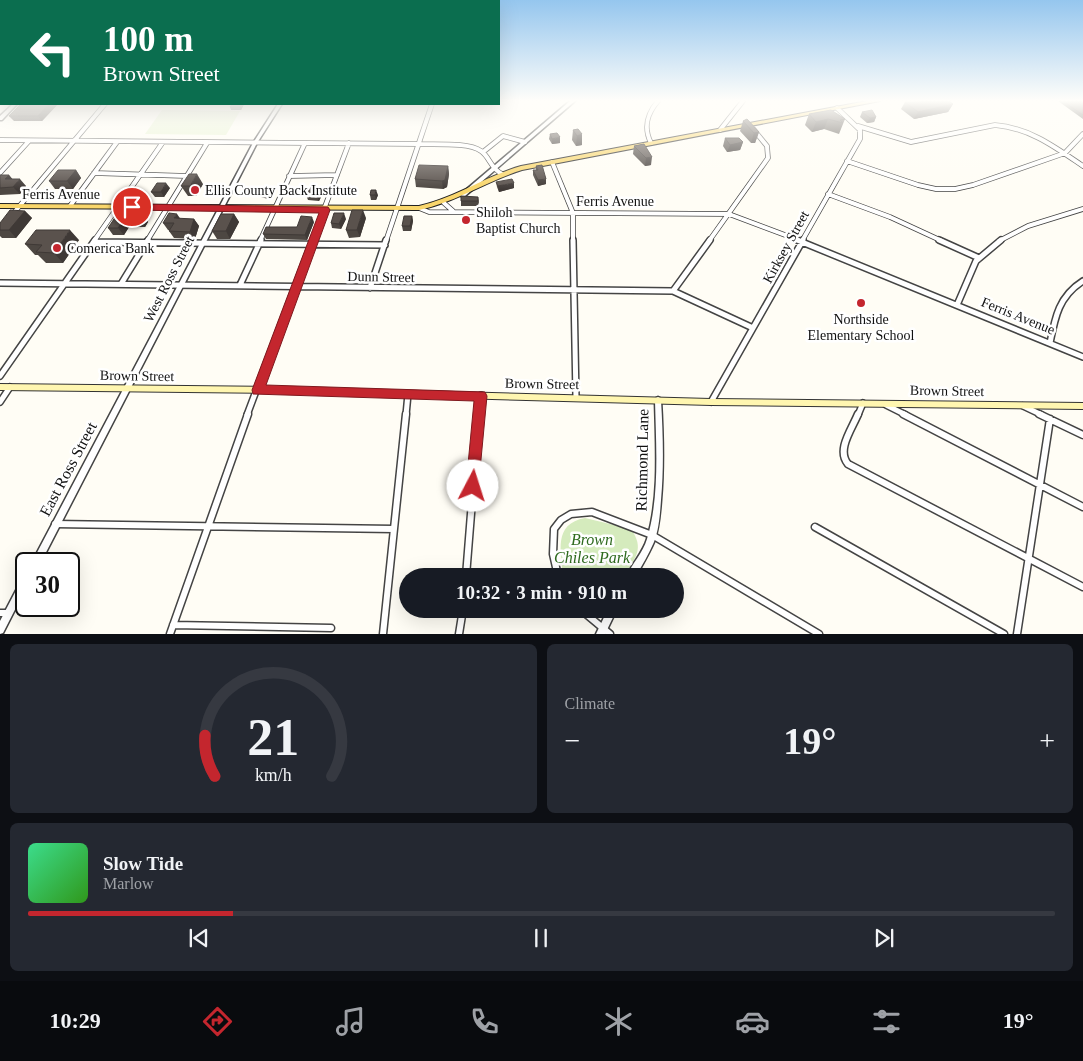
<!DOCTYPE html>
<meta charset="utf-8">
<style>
body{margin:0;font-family:"Times New Roman",serif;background:#242831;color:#f1f3f6;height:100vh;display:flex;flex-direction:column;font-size:19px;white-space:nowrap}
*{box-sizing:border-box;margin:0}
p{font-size:16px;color:#9ea1a6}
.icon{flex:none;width:28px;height:28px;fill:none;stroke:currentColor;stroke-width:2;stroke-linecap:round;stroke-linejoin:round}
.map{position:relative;height:634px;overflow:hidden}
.details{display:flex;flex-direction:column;gap:10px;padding:10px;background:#0d0f14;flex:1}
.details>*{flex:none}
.guide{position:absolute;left:0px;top:0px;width:500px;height:105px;box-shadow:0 5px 20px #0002;background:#0b6e4f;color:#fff;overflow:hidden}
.speed{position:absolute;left:15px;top:552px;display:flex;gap:10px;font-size:25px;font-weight:700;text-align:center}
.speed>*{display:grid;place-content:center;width:65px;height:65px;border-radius:50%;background:#171b24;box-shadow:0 5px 20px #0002;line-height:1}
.speed .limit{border:2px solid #111;border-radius:8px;background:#fff;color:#111}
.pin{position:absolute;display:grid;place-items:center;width:42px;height:42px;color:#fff;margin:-21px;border:2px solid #fff;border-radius:50%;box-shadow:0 1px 5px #0007}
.me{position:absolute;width:55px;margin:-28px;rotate:5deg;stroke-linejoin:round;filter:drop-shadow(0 0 4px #0008)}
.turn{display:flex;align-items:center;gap:18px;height:105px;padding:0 20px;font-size:22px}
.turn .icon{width:65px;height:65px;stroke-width:2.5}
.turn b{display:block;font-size:35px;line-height:42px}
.big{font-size:38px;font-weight:700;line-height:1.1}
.details .tile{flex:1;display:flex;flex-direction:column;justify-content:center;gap:8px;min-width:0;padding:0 18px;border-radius:8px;background:#242831}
.details .dial{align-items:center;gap:0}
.dial svg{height:130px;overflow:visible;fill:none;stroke:#363941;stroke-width:7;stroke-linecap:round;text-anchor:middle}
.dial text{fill:#f1f3f6;stroke:none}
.song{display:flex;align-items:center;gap:15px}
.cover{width:60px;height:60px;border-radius:8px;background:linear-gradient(135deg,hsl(150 70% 55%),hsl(110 70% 35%))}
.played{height:5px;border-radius:2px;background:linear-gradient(90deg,#c4262e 20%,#363941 20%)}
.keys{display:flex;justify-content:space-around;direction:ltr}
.heat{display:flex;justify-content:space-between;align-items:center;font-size:28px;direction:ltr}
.details .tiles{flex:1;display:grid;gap:10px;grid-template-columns:1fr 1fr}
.tile:last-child{grid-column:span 2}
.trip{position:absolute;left:399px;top:568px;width:285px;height:50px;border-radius:25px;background:#171b24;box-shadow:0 5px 20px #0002;font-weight:700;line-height:50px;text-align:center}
.dock{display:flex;height:80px;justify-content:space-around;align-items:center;background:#090b0e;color:#9ea1a6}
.dock .icon{width:35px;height:35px}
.dock .selected{color:#c4262e}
.dock b{font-size:22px;color:#f1f3f6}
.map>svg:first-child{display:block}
.green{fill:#d5ebbd}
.pitch{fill:#e6f2cf}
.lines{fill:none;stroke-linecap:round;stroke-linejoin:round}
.minor-far2-casing{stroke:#444;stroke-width:5.5}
.minor-far1-casing{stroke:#444;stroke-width:8}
.minor-casing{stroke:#444;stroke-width:9}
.tertiary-casing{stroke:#444;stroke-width:3}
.secondary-casing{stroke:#333;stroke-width:2}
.primary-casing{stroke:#222;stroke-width:2}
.minor-far2{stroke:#fff;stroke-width:4}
.minor-far1{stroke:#fff;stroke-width:5}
.minor{stroke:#fff;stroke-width:6}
.tertiary{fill:#fff;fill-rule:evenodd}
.secondary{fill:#fff6b0;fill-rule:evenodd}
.primary{fill:#f9d66b;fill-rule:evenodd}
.wall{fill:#4d4742}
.shaded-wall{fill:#3f3936}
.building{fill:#5a524d;stroke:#3f3936}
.route{fill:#c4262e;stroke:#7f191e}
.poi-dot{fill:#c4262e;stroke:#fff;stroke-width:2}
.labels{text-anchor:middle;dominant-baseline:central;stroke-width:5;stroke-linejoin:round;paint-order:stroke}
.poi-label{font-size:14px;fill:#111;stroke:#fff;text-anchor:start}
.street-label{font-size:14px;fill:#111;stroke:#fff}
.near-street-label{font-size:16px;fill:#111;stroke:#fff}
.near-park-label{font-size:16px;font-style:italic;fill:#2f6b1f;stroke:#fff}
</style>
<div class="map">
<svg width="1083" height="634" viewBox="0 0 1083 634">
<rect width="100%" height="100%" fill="#fffdf5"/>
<path class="green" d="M 585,518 L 631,529 C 645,549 635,557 625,576 L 563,576 C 561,551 553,524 585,518 Z"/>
<path class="pitch" d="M 162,110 L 240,111 L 226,135 L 145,134 Z"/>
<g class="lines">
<g class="minor-far2-casing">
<path id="minor-far2" d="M 858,126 L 911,142 L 995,125 C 1030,128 1055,147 1083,166
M 720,130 L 743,101
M 0,140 L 418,144 C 435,145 468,142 481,151 C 490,157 490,168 502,174
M 651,143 C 643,127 647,114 658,101
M 483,152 L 503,136 L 525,142
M 847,161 L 918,185 L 936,189 L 955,189 L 973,185 L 1065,153 L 1083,134
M 552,162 L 573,213 L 573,241
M 0,173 L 29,141
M 94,173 L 187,176
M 289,176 L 337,175
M 828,194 L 890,217 L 942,241
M 444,203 L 453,211
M 70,206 L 117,142
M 419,208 L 429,212 L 729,214 L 801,241
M 12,215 L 105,104
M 94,241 L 163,142
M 147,241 L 207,143
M 260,241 L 305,143
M 312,241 L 349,143
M 386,241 L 432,104
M 709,241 L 768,158 L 767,146 L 754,130
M 802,241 L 860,139 L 860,130 L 837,108
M 999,241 L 1028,226 L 1083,209"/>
</g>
<g class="minor-far1-casing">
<path id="minor-far1" d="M 573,240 L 576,397
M 797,240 L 1083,357
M 939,240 L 979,258
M 95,242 L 385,245
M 0,283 L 673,291 L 753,328
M 121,284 L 148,240
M 240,285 L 261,240
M 370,288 L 386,240
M 673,291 L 710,240
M 957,305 L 976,261 L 1001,240
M 1050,343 C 1055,317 1059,296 1083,281
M 0,376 L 95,240
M 0,402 L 10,387
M 711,402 L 803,240
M 886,405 L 906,415
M 1023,406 L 1042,415
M 247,415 L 313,240
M 406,415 L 408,394
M 479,415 L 481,395
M 858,415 L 863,403"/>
</g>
<g class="minor-casing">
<path id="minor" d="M 858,414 C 852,429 836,450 848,464 L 1083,587
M 903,414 L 1083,507
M 1039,414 L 1083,435
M 55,524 L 394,529
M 815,527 L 1004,634
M 466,576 L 479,414
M 558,576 L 553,554 L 554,529 L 561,520 L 571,514 L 592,512 L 652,535 L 819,634
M 580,609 L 610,634
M 0,613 L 9,613
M 173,625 L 331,628
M 170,634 L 248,414
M 383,634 L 406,414
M 459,634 L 463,609
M 1017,634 L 1050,419"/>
</g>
<g class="tertiary-casing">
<path id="tertiary" d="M 570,101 L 575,101 L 465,196 L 461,196 L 461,194 Z
M 13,104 L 17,104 L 2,120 L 0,120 L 0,116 Z
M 278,104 L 282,104 L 257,143 L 40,564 L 31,564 L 253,143 Z
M 658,397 L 660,398 L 661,400 C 663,434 664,467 661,500 C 660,514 659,529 654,542 C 649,554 642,565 636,576 L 627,576 C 632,563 643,553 647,539 C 660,496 656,445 655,400 L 656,398 Z
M 26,576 L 26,588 L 3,633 L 0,634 L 0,621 L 23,577 Z
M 608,609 L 617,609 L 605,634 L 596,634 Z"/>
</g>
<g class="secondary-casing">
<path id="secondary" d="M 0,384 L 275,387 L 711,399 L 1083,403 L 1083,409 L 711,405 L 275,393 L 0,390 Z"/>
</g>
<g class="primary-casing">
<path id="primary" d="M 867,101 L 880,101 L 522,170 C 487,181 456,202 419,210 L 0,208 L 0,204 L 419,206 C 455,198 486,176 521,166 Z"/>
</g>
<use href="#minor-far2" class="minor-far2"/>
<use href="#minor-far1" class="minor-far1"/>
<use href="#minor" class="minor"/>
<use href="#tertiary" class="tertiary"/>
<use href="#secondary" class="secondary"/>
<use href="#primary" class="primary"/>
</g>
<path class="wall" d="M 1058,101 L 1083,101 L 1083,119 Z
M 905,102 L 953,104 L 948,112 L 914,119 L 901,109 Z
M 232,104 L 244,104 L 241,110 L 231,110 L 230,107 Z
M 57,105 L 42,121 L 14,121 L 9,116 Z
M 862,112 L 876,117 L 874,122 L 867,123 L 860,117 Z
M 809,114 L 845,119 L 839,134 L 824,129 L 812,132 L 805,125 Z
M 743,121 L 759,132 L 755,143 L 751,143 L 740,131 Z
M 578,129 L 582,145 L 576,146 L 572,140 L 573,130 Z
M 550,134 L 560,143 L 552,144 L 549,139 Z
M 725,138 L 743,142 L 740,150 L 727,152 L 723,146 Z
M 644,144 L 651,165 L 645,166 L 633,154 L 634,146 Z
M 448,166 L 449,174 L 447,187 L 443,189 L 416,187 L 415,179 Z
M 536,166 L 546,184 L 538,186 L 533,175 L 533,170 L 536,170 Z
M 76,170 L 81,178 L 73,189 L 55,189 L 49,181 Z
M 0,175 L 9,175 L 12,179 L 26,186 L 20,194 L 0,195 Z
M 496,182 L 514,188 L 499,192 L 497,187 Z
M 203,184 L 196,196 L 188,196 L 181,186 Z
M 170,188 L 164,197 L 155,197 L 151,192 Z
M 321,188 L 323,193 L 319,201 L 308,200 L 306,195 Z
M 258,192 L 273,192 L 268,199 L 261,197 Z
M 370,195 L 378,195 L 376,200 L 371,200 Z
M 478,197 L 479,202 L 478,206 L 461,206 L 461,201 Z
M 131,210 L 134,215 L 143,215 L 148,222 L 145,227 L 129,227 L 124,235 L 113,235 L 108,228 Z
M 25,211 L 32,218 L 16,238 L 2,238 L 0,236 L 0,223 Z
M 234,214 L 239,222 L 230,239 L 217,239 L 212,231 Z
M 412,216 L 413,221 L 411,231 L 403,231 L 402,226 Z
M 366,218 L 360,237 L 349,238 L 346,230 Z
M 180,219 L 194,219 L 199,226 L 195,239 L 174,238 L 169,231 L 169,230 L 168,230 L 163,223 Z
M 346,219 L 341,229 L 332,228 L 331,223 Z
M 314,222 L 307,240 L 266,239 L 263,234 L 297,227 Z
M 79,240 L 63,263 L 46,263 L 38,255 L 35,255 L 25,244 Z"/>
<path class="shaded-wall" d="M 49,104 L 56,104 L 57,105 L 42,121 L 38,116 Z
M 242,104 L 244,104 L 241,110 L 240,107 Z
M 953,104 L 948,112 L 914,119 L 918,112 Z
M 876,117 L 874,122 L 867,123 L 870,118 Z
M 828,119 L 824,129 L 812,132 L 816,122 Z
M 759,132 L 755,143 L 751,143 L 754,133 Z
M 582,134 L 582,145 L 576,146 L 577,136 Z
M 560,137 L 560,143 L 552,144 L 552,139 Z
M 743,142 L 740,150 L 727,152 L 730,145 Z
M 652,157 L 651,165 L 645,166 L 646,158 Z
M 448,166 L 449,174 L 447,187 L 443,189 L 442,181 Z
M 76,170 L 81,178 L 73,189 L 67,181 Z
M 197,174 L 203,184 L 196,196 L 190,186 Z
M 9,175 L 15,182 L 5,179 Z
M 20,179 L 26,186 L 20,194 L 13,187 Z
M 546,179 L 546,184 L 538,186 L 538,180 Z
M 166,183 L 170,188 L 164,197 L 161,192 Z
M 514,183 L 514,188 L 499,192 L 498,186 Z
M 270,187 L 273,192 L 268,199 L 265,194 Z
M 321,188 L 323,193 L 319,201 L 317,195 Z
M 376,190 L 378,195 L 376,200 L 375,195 Z
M 131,210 L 136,217 L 127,215 Z
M 363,210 L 366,218 L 360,237 L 357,230 Z
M 25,211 L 32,218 L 16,238 L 9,230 Z
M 344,213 L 346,219 L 341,229 L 339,224 Z
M 177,214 L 182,221 L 174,218 Z
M 234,214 L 239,222 L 230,239 L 226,231 Z
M 143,215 L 148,222 L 145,227 L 140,220 Z
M 412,216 L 413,221 L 411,231 L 410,226 Z
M 312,217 L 314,222 L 307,240 L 305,235 Z
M 194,219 L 199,226 L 195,239 L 190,232 Z
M 124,220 L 129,227 L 124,235 L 118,228 Z
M 70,230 L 79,240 L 63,263 L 54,253 Z"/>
<path class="building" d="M 949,101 L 953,104 L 918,112 L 905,102 Z
M 1063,101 L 1083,101 L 1083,115 Z
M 21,104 L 49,104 L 38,116 L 9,116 Z
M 232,104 L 242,104 L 240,107 L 230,107 Z
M 831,110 L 845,119 L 840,120 L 843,123 L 828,119 L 816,122 L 809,114 Z
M 872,110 L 876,117 L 870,118 L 862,112 Z
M 747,119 L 759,132 L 754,133 L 743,121 Z
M 578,129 L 582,134 L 577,136 L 573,130 Z
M 557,133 L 560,137 L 552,139 L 550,134 Z
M 725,138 L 739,138 L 743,142 L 730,145 Z
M 644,144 L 652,157 L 646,158 L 634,146 Z
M 419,165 L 448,166 L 445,180 L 442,181 L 415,179 Z
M 542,165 L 546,179 L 538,180 L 533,170 L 538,170 L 536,166 Z
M 58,170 L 76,170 L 67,181 L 49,181 Z
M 189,174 L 197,174 L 190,186 L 181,186 Z
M 0,175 L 9,175 L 5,179 L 20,179 L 13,187 L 0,188 Z
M 512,179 L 514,183 L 498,186 L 496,182 Z
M 157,183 L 166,183 L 161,192 L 151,192 Z
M 261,187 L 270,187 L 265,194 L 258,192 Z
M 311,187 L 321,188 L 317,195 L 306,195 Z
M 371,190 L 376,190 L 375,195 L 370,195 Z
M 461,196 L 478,197 L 478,201 L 461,201 Z
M 10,210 L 25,211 L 9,230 L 0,230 L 0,223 Z
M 120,210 L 131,210 L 127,215 L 143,215 L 140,220 L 124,220 L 118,228 L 108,228 Z
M 352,210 L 363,210 L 357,230 L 346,230 Z
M 169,213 L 177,214 L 174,218 L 194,219 L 190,232 L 169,231 L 174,223 L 163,223 Z
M 334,213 L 344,213 L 339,224 L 331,223 Z
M 221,214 L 234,214 L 226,231 L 212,231 Z
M 301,216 L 312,217 L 305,235 L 263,234 L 266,227 L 297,227 Z
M 404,216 L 412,216 L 410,226 L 402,226 Z
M 36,230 L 70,230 L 54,253 L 36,252 L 42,245 L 25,244 Z"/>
<linearGradient id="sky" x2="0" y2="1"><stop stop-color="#95c6ee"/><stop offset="0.53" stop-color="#fffefa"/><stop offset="1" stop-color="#fffefa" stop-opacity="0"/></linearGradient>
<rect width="1083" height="190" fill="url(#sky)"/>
<path class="route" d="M 132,204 L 328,207 L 330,210 L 266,385 L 485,392 L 487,396 L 478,491 L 473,493 L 468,491 L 466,486 L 474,401 L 253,394 L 252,390 L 319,213 L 128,210 L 127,207 Z"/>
<g class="poi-dot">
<circle cx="195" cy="190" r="5"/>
<circle cx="466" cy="220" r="5"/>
<circle cx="57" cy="248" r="5"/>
<circle cx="861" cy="303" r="5"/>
</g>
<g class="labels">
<g class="poi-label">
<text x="205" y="190">Ellis County Back Institute</text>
<text x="476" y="212">Shiloh<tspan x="476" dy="16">Baptist Church</tspan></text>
<text x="67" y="248">Comerica Bank</text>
<text x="861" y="319" text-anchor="middle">Northside<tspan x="861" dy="16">Elementary School</tspan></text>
</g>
<g class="street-label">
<text x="61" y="194">Ferris Avenue</text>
<text x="615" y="201">Ferris Avenue</text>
<text transform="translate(786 247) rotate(-61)">Kirksey Street</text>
<text transform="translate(381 277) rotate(1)">Dunn Street</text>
<text transform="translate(169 279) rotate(-63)">West Ross Street</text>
<text transform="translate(1018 316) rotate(22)">Ferris Avenue</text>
<text transform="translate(137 376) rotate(1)">Brown Street</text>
<text transform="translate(542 384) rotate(1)">Brown Street</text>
<text transform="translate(947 391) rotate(1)">Brown Street</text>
</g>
<g class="near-street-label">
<text transform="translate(642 460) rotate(-89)">Richmond Lane</text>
<text transform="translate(68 469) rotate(-62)">East Ross Street</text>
</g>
<g class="near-park-label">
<text x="592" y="539">Brown<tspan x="592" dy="18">Chiles Park</tspan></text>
</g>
</g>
</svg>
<div class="speed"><div class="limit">30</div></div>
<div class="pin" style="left:132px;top:207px;background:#d93025"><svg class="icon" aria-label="arrive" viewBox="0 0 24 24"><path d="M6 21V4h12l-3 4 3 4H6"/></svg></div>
<svg class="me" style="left:473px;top:486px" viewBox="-20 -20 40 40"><circle r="19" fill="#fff"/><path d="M0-13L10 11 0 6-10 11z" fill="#c4262e"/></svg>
<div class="trip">10:32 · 3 min · 910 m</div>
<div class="guide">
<div class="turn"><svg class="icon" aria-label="left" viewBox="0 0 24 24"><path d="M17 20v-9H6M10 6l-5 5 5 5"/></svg><div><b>100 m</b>Brown Street</div></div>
</div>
</div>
<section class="details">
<div class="tiles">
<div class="tile dial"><svg viewBox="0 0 100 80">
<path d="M14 69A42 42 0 1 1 86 69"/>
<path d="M14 69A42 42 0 0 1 8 44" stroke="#c4262e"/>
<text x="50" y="56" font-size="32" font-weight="700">21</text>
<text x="50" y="72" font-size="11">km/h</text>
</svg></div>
<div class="tile"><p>Climate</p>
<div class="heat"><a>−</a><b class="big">19°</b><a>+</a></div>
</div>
<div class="tile">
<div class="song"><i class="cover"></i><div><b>Slow Tide</b><p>Marlow</p></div></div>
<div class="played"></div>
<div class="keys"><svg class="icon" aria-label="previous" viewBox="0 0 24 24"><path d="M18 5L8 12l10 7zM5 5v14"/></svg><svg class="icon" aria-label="pause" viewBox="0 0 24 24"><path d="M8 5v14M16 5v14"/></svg><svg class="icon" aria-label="next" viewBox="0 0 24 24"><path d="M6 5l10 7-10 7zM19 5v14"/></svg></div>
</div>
</div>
</section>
<nav class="dock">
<b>10:29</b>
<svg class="icon selected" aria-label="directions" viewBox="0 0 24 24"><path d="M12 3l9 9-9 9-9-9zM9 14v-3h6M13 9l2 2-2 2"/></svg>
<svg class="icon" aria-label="music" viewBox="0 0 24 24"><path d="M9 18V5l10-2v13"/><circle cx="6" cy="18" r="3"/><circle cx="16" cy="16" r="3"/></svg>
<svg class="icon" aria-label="phone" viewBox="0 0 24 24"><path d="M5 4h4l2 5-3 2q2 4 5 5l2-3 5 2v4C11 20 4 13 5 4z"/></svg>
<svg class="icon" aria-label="climate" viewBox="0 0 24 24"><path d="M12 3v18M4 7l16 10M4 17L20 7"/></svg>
<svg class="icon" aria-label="car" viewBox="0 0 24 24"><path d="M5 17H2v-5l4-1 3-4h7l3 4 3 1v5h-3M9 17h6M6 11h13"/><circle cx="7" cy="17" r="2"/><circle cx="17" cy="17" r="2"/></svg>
<svg class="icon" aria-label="filters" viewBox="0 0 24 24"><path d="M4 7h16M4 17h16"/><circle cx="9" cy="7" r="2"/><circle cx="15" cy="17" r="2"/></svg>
<b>19°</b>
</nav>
